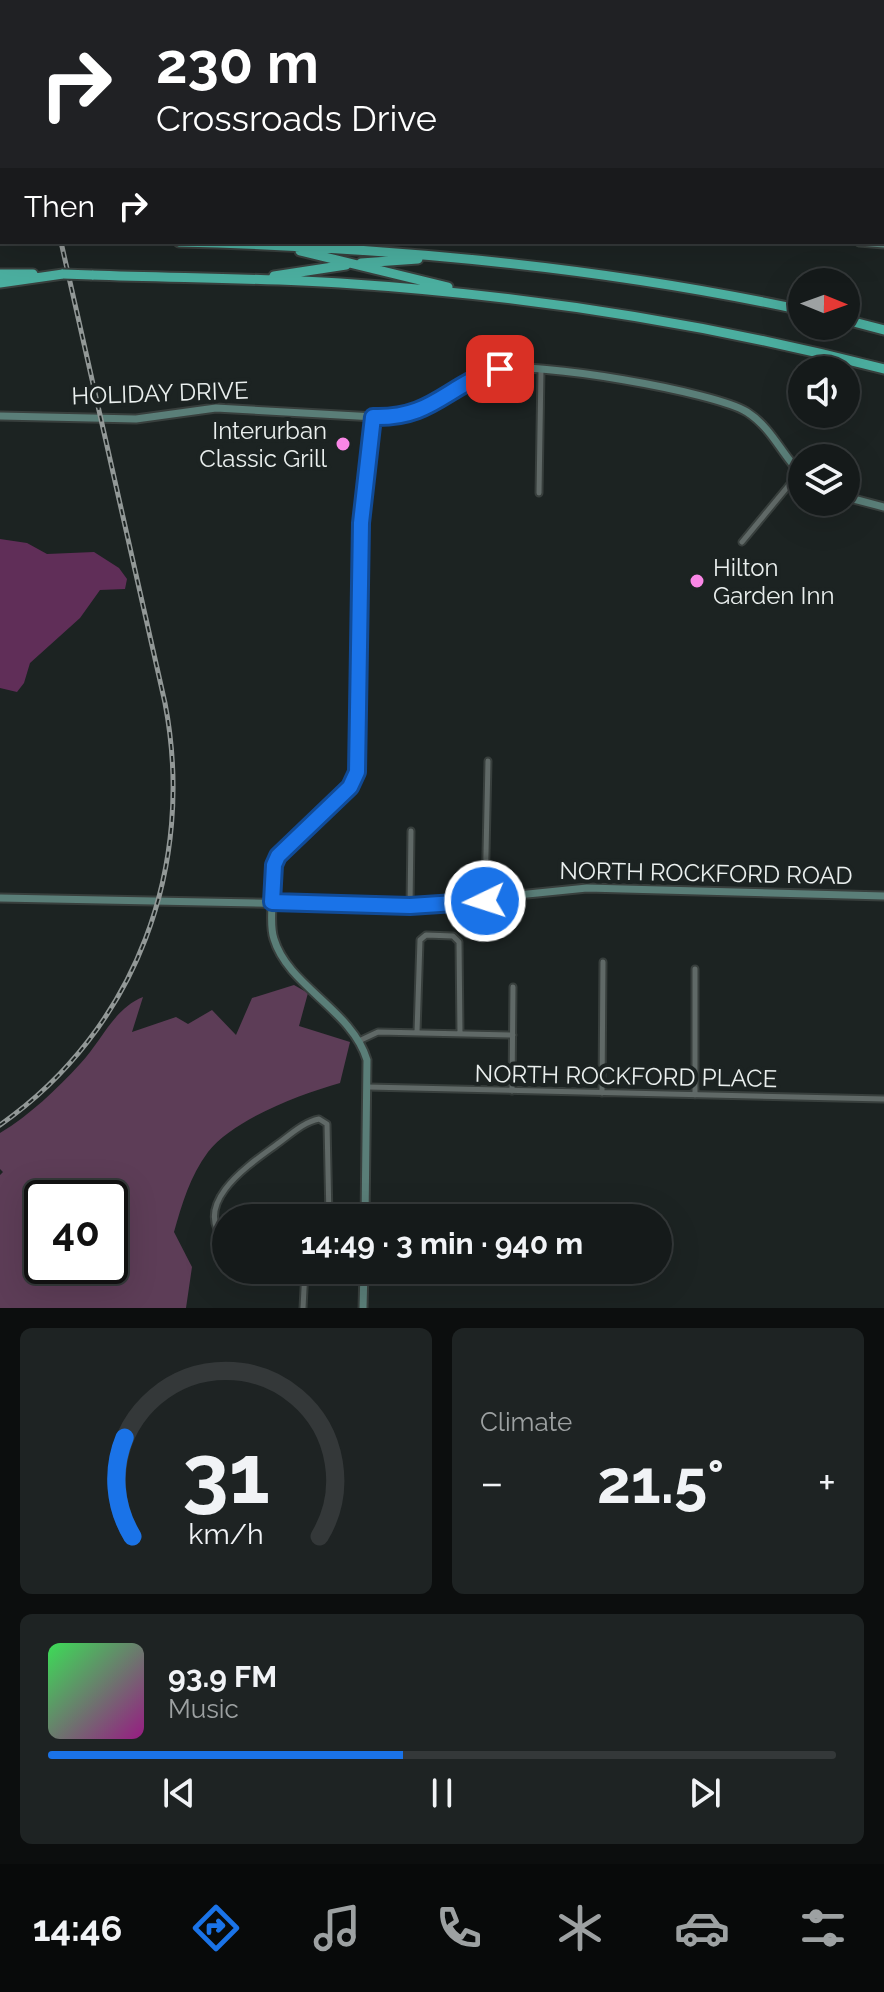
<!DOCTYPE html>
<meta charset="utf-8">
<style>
body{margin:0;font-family:Raleway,sans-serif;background:#1e2323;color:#f1f3f6;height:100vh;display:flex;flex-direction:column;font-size:30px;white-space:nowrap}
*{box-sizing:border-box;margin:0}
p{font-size:26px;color:#9da1a2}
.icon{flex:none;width:44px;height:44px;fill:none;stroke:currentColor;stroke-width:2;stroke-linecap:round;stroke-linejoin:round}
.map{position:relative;height:1308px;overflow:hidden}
.details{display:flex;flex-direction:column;gap:20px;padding:20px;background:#0c0e0e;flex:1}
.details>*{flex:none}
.guide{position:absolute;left:0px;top:0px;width:884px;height:244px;box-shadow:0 8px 32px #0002,0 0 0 2px #343839;background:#202124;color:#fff;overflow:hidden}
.needle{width:52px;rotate:91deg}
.fabs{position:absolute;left:788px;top:268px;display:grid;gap:16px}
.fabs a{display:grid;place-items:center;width:72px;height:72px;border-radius:50%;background:#151a1a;box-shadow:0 8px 32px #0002,0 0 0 2px #343839;font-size:40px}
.speed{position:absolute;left:24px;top:1180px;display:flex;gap:16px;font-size:40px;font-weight:700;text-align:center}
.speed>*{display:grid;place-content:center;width:104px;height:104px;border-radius:50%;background:#151a1a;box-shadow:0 8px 32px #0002,0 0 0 2px #343839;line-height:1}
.speed .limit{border:4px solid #111;border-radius:12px;background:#fff;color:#111}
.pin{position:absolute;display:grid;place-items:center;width:68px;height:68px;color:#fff;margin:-34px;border-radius:16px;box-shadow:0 4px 12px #0006}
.me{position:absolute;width:88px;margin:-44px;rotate:266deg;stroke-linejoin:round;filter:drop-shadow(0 0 6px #0008)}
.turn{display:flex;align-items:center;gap:28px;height:168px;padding:0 24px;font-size:36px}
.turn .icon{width:104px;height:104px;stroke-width:2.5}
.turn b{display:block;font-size:56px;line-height:68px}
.then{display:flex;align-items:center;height:76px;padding:0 24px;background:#0003;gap:16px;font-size:30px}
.big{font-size:60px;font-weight:700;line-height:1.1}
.details .tile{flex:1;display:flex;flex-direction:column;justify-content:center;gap:12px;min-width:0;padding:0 28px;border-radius:12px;background:#1e2323}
.details .dial{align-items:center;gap:0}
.dial svg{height:208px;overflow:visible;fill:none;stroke:#343839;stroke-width:7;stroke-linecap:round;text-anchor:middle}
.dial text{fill:#f1f3f6;stroke:none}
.song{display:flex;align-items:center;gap:24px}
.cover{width:96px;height:96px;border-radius:12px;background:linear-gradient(135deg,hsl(130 70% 55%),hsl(310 70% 35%))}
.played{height:8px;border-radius:4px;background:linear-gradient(90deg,#1a73e8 45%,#343839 45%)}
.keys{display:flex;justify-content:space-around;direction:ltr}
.heat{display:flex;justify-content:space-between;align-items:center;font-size:44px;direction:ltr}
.details .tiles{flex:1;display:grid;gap:20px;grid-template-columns:1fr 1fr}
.tile:last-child{grid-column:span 2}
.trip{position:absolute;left:212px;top:1204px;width:460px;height:80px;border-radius:40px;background:#151a1a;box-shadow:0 8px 32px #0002,0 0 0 2px #343839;font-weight:700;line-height:80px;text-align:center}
.dock{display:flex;height:128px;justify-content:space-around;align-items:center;background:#080a0a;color:#9da1a2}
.dock .icon{width:56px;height:56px}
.dock .on{color:#1a73e8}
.dock b{font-size:36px;color:#f1f3f6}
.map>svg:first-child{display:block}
.green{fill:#5d3d57;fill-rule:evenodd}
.water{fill:#602e58}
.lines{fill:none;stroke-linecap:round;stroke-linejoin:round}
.street-casing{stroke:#383f3d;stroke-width:9}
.secondary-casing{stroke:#383f3d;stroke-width:11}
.highway-casing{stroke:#383f3d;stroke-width:13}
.street{stroke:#606967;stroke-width:5}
.secondary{stroke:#5a7e78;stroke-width:7}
.highway{stroke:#4bae9f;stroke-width:9}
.rail-casing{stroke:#929897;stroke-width:5}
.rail{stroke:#1c2322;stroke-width:2;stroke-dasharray:6;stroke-linecap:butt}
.highway-bridge-casing{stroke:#383f3d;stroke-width:13;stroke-linecap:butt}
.highway-bridge{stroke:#4bae9f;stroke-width:9}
.route-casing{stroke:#114b97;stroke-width:20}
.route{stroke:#1a73e8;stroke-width:14}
.poi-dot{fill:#fa87e6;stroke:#1c2322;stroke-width:3}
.labels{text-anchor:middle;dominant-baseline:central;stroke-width:8;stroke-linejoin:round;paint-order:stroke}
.street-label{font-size:24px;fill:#eaefee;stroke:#1c2322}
.poi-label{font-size:24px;fill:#eaefee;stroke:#1c2322;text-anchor:end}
</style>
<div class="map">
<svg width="884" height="1308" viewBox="0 0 884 1308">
<rect width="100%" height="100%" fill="#1c2322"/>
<path class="green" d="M 294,985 L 308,993 L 299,1026 L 350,1042 L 340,1083 C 301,1094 234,1119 208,1152 C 190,1176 182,1204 174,1232 L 192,1267 L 186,1308 L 0,1308 L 0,1175 L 3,1172 L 0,1169 L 0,1133 C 30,1115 57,1089 80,1064 C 102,1041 113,1009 143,997 L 132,1032 L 176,1017 L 188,1024 L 212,1010 L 236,1035 L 252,998 ZM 42,1198 L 110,1198 L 110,1266 L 42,1266 Z"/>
<path class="water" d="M 0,539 L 27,543 L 47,554 L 94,552 L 119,568 L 127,579 L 125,589 L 100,590 L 80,618 L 30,663 L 24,683 L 17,692 L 0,688 Z"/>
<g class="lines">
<g class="street-casing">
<path id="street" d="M 539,493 L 541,369
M 742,542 L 799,473
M 485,900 L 488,761
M 272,902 L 274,865 L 278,856 L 350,787 L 357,772 L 360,552 L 373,417
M 410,906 L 411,831
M 417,1032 L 420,940 L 426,935 L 453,936 L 459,942 L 460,1033
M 361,1040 L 378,1032 L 513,1035
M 368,1087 L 884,1099
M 512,1091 L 513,987
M 602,1093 L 603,962
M 695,1095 L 695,969
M 287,1207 L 294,1218
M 226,1242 C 189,1204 250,1164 276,1145 C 289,1136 303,1122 319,1119 L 327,1124 L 329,1218
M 303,1308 L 305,1270"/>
</g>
<g class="secondary-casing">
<path id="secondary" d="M 0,171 L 2,172
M 859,242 L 884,244
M 0,416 L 136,419 L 216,408 L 393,418 C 434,413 458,380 497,370 C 532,360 716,392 747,412 C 772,428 782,455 802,475
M 846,497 L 884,507
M 0,898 L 410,906 L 587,888 L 884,896
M 272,902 C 272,914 270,927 274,939 C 288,986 352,1010 367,1060 L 365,1218
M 363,1308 L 364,1270"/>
</g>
<g class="highway-casing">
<path id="highway" d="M 0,222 L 2,222
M 0,239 L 2,239
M 179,242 C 389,247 597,266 802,310
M 300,251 L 448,287
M 361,263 L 418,259
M 0,274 L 33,274
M 92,275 C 175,278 257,278 340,283 C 523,295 706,323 884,369
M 274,276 L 346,265
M 0,283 L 63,274
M 846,320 L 884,330"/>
</g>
<use href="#street" class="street"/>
<use href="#secondary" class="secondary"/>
<use href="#highway" class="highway"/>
<g class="rail-casing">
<path id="rail" d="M 38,2 L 38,0
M 703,2 L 703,0
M 0,1125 C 137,1029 196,865 165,703 L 61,242"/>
</g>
<use href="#rail" class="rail"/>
<g class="highway-bridge-casing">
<path id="highway-bridge" d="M 63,274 L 92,275"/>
</g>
<use href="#highway-bridge" class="highway-bridge"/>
</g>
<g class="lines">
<g class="route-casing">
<path id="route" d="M 485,901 L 410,906 L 272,902 L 274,865 L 278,856 L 350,787 L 357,772 L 361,523 L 373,417 C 434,419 447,384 500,369"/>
</g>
<use href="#route" class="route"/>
</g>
<g class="poi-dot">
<circle cx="343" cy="444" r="8"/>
<circle cx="697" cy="581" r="8"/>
</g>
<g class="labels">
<g class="street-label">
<text transform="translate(160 393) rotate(-2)">HOLIDAY DRIVE</text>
<text transform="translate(706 873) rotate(1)">NORTH ROCKFORD ROAD</text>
<text transform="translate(626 1076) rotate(1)">NORTH ROCKFORD PLACE</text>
</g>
<g class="poi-label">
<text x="327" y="430">Interurban<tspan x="327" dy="28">Classic Grill</tspan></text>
<text x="713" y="567" text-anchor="start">Hilton<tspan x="713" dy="28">Garden Inn</tspan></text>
</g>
</g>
</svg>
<div class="fabs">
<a><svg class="needle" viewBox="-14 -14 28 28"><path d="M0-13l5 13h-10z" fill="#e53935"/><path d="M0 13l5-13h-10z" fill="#9da1a2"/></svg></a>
<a><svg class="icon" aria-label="sound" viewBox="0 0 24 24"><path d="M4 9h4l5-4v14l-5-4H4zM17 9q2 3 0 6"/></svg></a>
<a><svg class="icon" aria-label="layers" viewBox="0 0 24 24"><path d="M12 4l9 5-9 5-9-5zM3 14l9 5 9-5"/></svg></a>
</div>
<div class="speed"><div class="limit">40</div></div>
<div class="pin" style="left:500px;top:369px;background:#d93025"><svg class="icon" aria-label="arrive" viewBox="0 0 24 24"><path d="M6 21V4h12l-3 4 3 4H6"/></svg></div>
<svg class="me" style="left:485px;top:901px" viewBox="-20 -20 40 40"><circle r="17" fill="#1a73e8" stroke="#fff" stroke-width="3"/><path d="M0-11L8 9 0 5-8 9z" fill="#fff"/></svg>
<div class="trip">14:49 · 3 min · 940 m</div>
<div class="guide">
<div class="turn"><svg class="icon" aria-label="right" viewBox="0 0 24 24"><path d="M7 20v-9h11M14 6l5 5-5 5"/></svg><div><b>230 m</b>Crossroads Drive</div></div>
<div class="then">Then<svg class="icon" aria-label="right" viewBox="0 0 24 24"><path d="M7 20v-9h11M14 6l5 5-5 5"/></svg></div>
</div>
</div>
<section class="details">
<div class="tiles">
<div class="tile dial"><svg viewBox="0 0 100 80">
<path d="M14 69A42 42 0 1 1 86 69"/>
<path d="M14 69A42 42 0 0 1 11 31" stroke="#1a73e8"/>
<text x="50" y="56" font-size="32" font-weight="700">31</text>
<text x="50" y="72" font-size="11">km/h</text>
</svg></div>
<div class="tile"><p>Climate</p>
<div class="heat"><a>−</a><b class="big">21.5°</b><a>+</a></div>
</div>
<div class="tile">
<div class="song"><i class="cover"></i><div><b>93.9 FM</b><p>Music</p></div></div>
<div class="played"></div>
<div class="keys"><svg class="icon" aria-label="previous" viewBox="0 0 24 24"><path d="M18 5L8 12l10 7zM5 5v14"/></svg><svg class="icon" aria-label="pause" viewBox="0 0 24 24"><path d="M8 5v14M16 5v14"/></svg><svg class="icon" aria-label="next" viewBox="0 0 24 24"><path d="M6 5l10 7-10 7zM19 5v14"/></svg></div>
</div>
</div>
</section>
<nav class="dock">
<b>14:46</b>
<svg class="icon on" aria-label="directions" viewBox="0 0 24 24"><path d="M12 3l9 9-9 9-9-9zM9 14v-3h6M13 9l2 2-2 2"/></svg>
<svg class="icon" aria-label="music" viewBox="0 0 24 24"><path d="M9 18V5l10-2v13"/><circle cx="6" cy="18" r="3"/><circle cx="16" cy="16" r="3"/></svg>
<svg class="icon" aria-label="phone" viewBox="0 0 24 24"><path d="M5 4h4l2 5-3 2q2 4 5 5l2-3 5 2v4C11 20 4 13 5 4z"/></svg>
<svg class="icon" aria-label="climate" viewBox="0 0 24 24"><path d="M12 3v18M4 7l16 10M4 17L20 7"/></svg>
<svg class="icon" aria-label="car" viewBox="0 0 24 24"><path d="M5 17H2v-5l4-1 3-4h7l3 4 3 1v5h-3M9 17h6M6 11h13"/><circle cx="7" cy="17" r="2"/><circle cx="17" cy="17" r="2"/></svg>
<svg class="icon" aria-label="filters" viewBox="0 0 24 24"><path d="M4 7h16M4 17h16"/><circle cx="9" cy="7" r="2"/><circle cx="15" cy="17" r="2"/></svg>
</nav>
